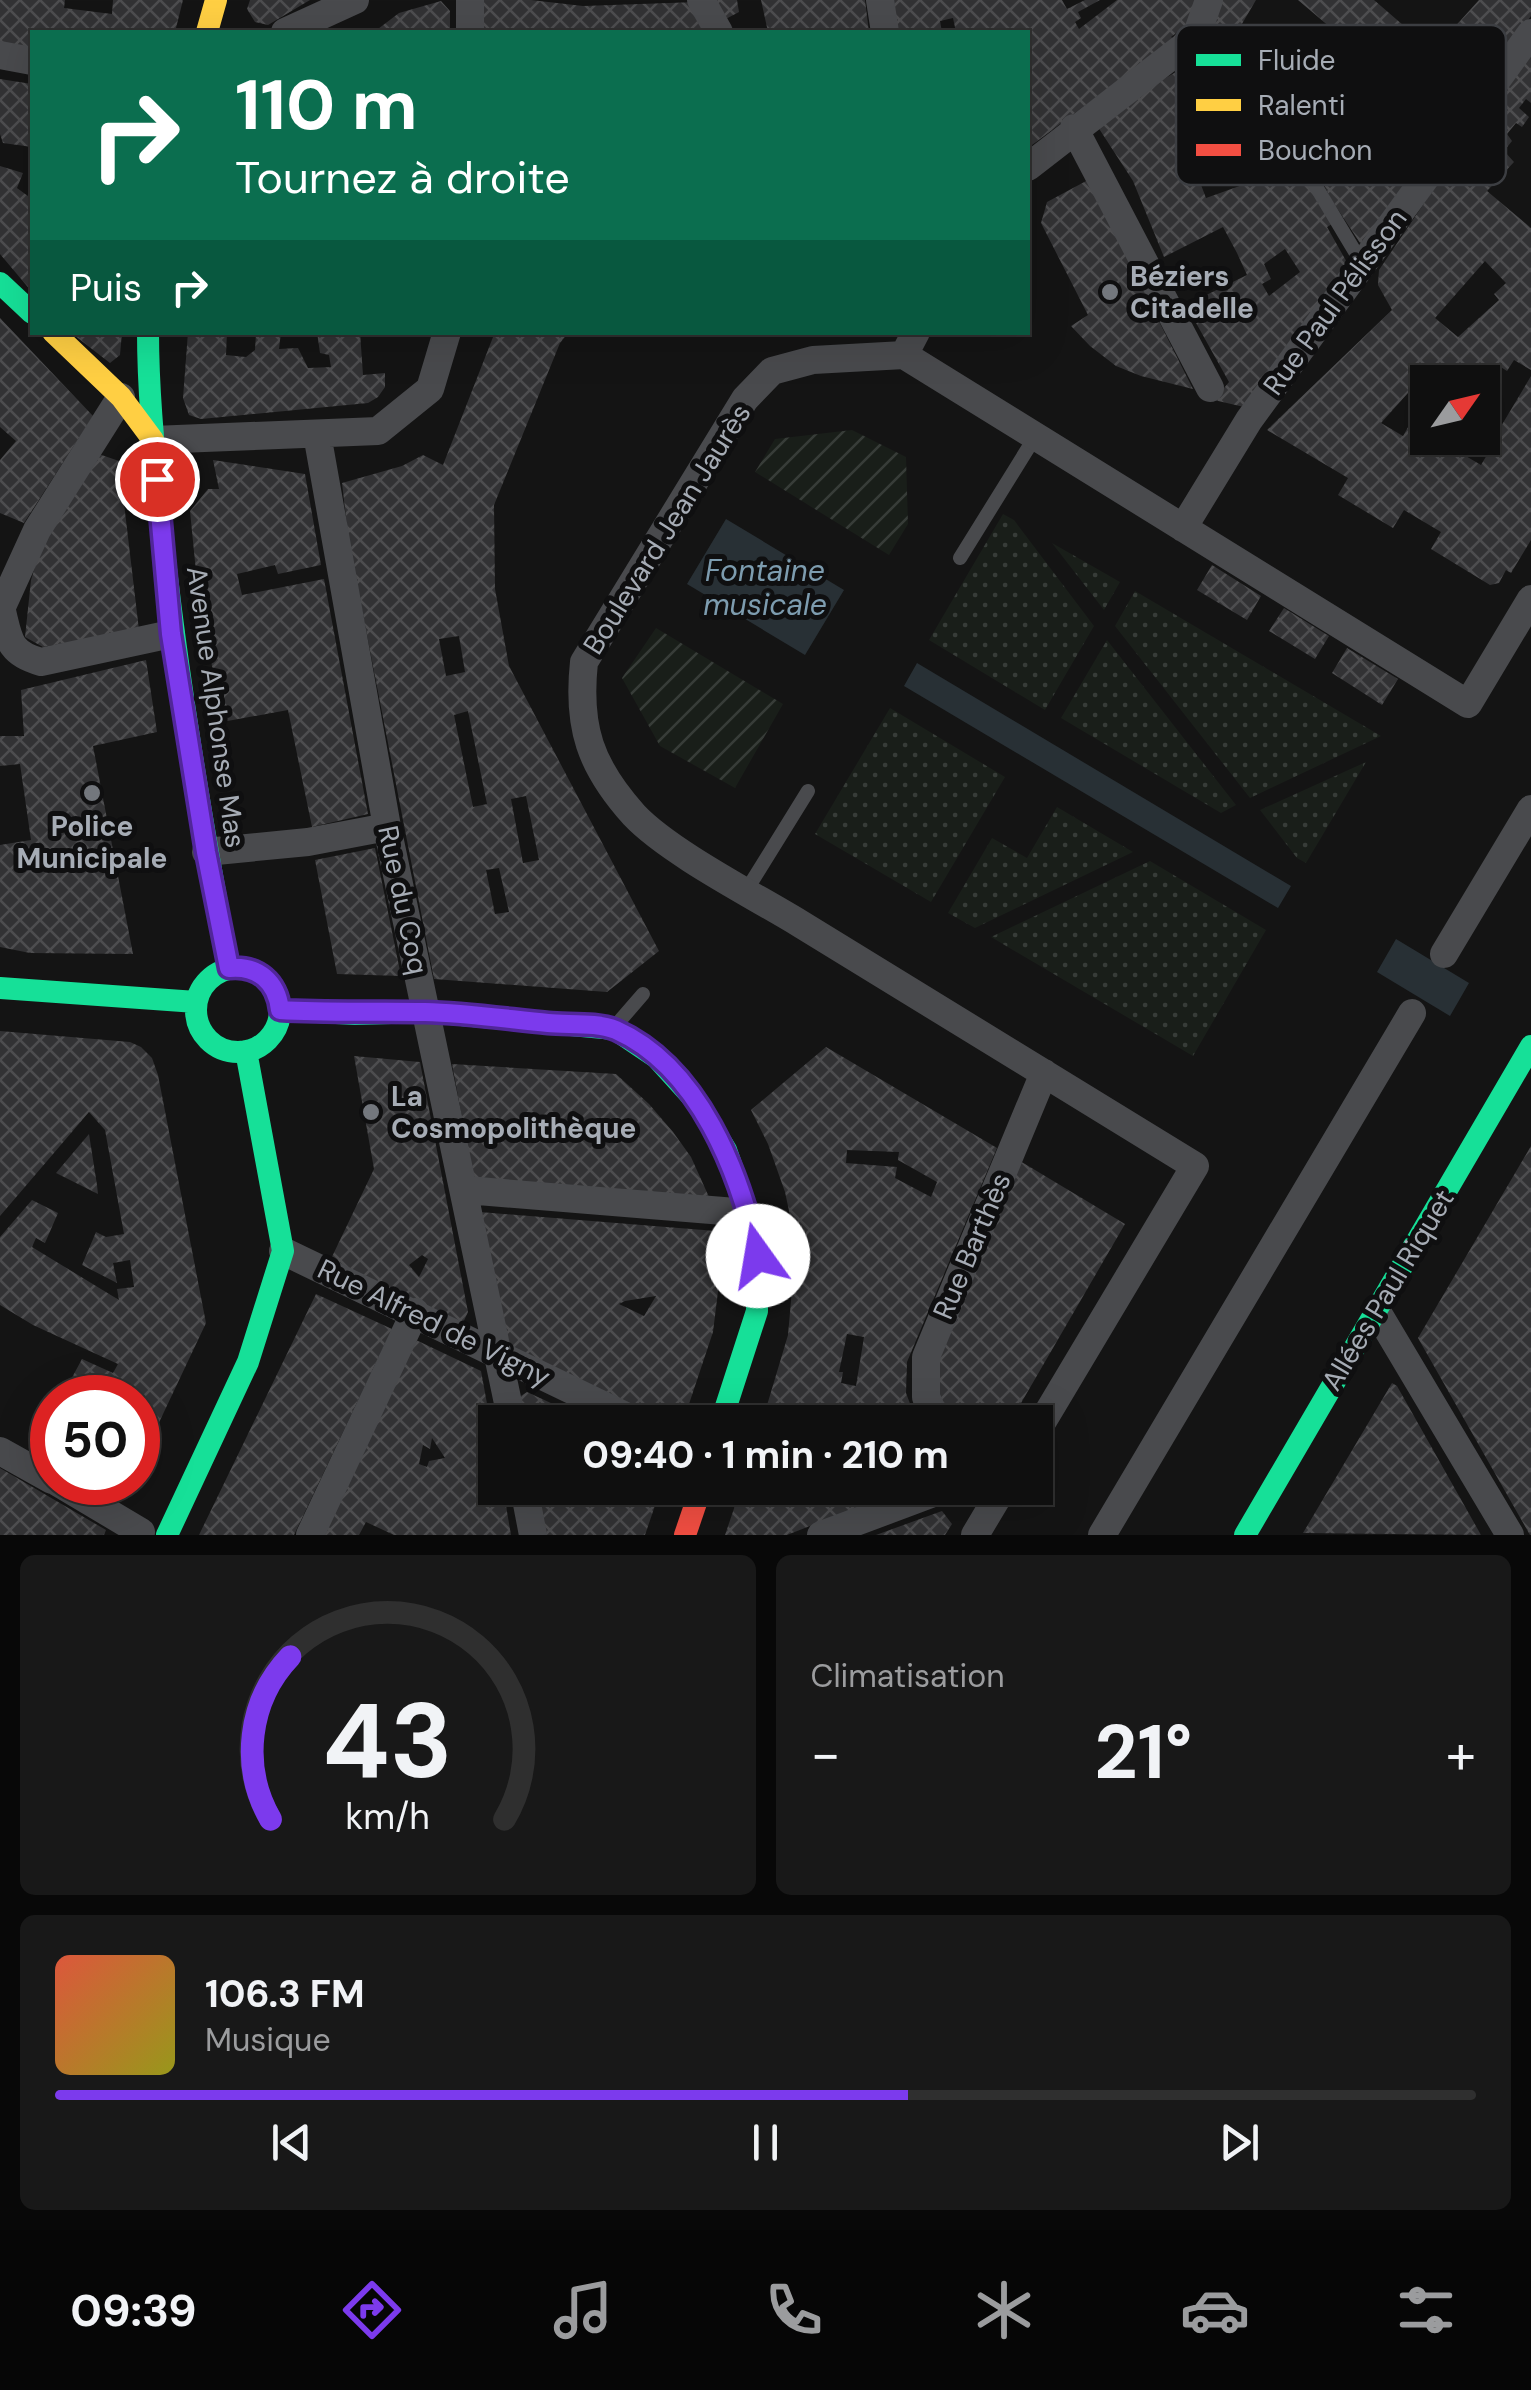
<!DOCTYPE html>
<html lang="fr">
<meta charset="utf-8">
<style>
body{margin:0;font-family:"DM Sans",sans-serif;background:#181818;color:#f1f3f6;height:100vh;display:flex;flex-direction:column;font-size:38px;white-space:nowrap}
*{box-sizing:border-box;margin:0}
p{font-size:32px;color:#9b9c9e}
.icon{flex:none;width:55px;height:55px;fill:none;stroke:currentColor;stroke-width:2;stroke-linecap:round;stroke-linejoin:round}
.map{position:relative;height:1535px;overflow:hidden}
.details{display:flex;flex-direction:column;gap:20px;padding:20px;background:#080808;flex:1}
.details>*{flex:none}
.banner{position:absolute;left:30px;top:30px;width:1000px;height:305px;border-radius:0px;box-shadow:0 10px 40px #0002,0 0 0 2px #2f2f2f;background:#0b6e4f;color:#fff;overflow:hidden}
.needle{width:65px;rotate:56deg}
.tools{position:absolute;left:1410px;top:365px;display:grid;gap:20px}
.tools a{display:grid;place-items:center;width:90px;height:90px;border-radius:0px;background:#0f0f0f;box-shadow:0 10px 40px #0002,0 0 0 2px #2f2f2f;font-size:50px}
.speed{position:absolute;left:30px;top:1375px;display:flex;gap:20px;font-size:50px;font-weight:700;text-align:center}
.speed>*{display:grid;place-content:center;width:130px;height:130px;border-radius:50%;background:#0f0f0f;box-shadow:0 10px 40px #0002,0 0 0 2px #2f2f2f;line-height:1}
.speed .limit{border:15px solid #d22;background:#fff;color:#111}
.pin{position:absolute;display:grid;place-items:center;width:85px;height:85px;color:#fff;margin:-42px;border:5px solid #fff;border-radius:50%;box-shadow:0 2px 10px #0007}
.me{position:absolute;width:110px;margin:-55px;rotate:347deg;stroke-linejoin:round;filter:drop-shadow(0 0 8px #0008)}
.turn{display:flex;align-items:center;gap:35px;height:210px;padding:0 40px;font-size:45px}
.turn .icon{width:130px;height:130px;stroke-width:2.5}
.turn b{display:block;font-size:70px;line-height:85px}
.then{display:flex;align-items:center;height:95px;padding:0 40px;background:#0003;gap:20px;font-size:38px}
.big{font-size:75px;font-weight:700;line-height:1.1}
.details .tile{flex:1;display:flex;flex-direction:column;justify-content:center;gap:15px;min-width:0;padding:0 35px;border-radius:15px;background:#181818}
.details .dial{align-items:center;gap:0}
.dial svg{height:260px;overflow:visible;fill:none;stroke:#2f2f2f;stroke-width:7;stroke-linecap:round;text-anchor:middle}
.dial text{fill:#f1f3f6;stroke:none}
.song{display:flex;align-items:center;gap:30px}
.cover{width:120px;height:120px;border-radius:15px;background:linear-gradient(135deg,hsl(10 70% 55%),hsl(60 70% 35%))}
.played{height:10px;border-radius:5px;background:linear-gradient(90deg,#7c3aed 60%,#2f2f2f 60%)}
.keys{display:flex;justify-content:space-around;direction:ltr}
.heat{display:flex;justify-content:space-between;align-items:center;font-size:55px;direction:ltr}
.details .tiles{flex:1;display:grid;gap:20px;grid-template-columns:1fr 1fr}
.tile:last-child{grid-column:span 2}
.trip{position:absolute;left:478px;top:1405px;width:575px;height:100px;border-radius:0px;background:#0f0f0f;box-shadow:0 10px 40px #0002,0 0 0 2px #2f2f2f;font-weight:700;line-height:100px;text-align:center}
.menu{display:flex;height:160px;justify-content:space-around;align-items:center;background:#060606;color:#9b9c9e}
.menu .icon{width:70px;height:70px}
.menu .on{color:#7c3aed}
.menu b{font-size:45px;color:#f1f3f6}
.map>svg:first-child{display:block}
.grass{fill:url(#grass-dots)}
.garden{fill:url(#garden-furrows)}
.water{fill:#283035}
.building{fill:url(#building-cross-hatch);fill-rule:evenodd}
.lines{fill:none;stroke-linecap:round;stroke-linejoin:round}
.lane{stroke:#494a4d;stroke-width:14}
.street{stroke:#494a4d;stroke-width:28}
.fast{stroke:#16e098;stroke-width:22}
.slow{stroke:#ffcf43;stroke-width:22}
.jam{stroke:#f24e42;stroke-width:22}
.route-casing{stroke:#51269a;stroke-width:25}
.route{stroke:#7c3aed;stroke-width:18}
.poi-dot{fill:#73777d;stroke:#0f0f10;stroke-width:4}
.labels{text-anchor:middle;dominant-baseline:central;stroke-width:10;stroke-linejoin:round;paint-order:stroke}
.poi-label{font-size:28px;font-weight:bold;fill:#a6acb5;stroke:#0f0f10;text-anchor:start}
.street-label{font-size:28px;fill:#a6acb5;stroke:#0f0f10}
.water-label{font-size:30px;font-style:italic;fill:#7d9caf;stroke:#0f0f10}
.key{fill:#0f0f10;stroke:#3c3e42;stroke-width:2.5}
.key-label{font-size:28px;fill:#a6acb5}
</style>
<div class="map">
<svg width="1531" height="1535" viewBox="0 0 1531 1535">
<defs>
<pattern id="grass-dots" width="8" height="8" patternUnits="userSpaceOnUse" patternTransform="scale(2.5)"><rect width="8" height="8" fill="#191e19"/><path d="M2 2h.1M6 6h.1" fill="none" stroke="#373c38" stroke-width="1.8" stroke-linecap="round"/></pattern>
<pattern id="garden-furrows" width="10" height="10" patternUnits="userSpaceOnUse" patternTransform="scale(2.5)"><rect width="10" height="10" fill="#191e19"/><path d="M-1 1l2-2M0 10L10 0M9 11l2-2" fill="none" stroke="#373c38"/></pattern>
<pattern id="building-cross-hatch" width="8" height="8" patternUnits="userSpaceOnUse" patternTransform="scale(2.5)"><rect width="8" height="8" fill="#323234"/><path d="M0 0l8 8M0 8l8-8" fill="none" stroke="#4d4d4f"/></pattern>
</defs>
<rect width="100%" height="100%" fill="#141414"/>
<path class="grass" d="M 1003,514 L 1014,520 L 1094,626 L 1045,710 L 929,640 Z
M 1052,543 L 1120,582 L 1104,610 Z
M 1135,591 L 1381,736 L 1250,798 L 1115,626 Z
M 1107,640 L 1236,805 L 1221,813 L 1061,718 Z
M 890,708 L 1005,777 L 931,902 L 815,834 Z
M 1366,762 L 1306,863 L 1297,858 L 1260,810 Z
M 1057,807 L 1133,852 L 975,928 L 948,913 L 992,838 L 1027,858 Z
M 1150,861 L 1266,930 L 1193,1056 L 991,937 Z"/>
<path class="garden" d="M 852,430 L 906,457 L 908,524 L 889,555 L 755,472 L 775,439 Z
M 656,628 L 783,704 L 735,788 L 660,746 L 622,678 Z"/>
<path class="water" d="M 726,519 L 844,590 L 805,655 L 687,584 Z
M 917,663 L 1291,886 L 1278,908 L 904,686 Z
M 1396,939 L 1469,983 L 1450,1016 L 1377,972 Z"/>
<path class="building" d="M 0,0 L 65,0 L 64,8 L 112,14 L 113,0 L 183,0 L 175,32 L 32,32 L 32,50 L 0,45 Z
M 250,0 L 310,0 L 268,25 L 255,22 L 247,9 Z
M 476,0 L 531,0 L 583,6 L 697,2 L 713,32 L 475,32 Z
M 711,0 L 737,0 L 739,12 L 722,21 Z
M 761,0 L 865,0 L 869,32 L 768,32 Z
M 891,0 L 1062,0 L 1067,9 L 1085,0 L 1100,0 L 1078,12 L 1081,18 L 1075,22 L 1079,29 L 1117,0 L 1201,0 L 1196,18 L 1171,37 L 1174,39 L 1028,148 L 1028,32 L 956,32 L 953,18 L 940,21 L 942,32 L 898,32 Z
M 1220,0 L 1256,0 L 1229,46 L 1210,31 Z
M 1298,0 L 1374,0 L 1433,51 L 1479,0 L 1531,0 L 1531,16 L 1442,140 L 1432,139 L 1429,124 L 1432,115 L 1387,74 L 1382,80 L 1375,74 L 1340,112 L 1375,153 L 1383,145 L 1395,157 L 1417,155 L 1422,159 L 1362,246 L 1331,199 L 1305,147 L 1255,69 L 1310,118 L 1322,103 L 1301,85 L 1329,52 L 1351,70 L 1363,55 Z
M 441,1 L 450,11 L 450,32 L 374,32 L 399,13 Z
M 1207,45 L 1245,84 L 1332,224 L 1327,227 L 1349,266 L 1244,407 L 1214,400 L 1229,382 L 1186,305 L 1247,275 L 1237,253 L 1223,227 L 1164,257 L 1133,181 L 1096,124 L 1125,101 L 1183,68 ZM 1222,136 L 1248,183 L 1206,198 L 1187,148 ZM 1285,249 L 1300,272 L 1269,296 L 1262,284 L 1271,279 L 1264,264 Z
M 1531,48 L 1531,103 L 1526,99 L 1519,108 L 1529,117 L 1522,127 L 1516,123 L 1507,134 L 1512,141 L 1504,151 L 1514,162 L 1487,191 L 1531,228 L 1531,370 L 1514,360 L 1507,371 L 1496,364 L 1484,382 L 1428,382 L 1428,438 L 1451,438 L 1447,445 L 1481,465 L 1494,443 L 1482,437 L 1482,417 L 1500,428 L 1531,376 L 1531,540 L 1511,573 L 1506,570 L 1499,583 L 1490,585 L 1431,549 L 1441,532 L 1404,510 L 1393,528 L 1338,495 L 1348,478 L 1267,430 L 1392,310 L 1378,285 L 1379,270 L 1475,128 L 1479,130 L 1489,127 L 1505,107 L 1505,96 L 1499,90 ZM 1485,261 L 1506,283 L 1494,294 L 1499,300 L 1458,337 L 1435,318 ZM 1408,393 L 1420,406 L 1403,436 L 1381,423 Z
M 0,79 L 32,84 L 32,147 L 3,143 L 0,134 Z
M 0,166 L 23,173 L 17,188 L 32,199 L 32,292 L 0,254 Z
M 1088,180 L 1193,389 L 1141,376 L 1116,366 L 1090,346 L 1071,326 L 1088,315 L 1041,223 L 1047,202 Z
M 0,318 L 93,416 L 24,523 L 0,513 L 0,460 L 16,441 L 0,427 Z
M 70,332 L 122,332 L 120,355 L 110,363 Z
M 188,332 L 227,332 L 226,355 L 246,357 L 255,350 L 256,332 L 281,332 L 279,349 L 298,348 L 308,368 L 331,367 L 329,355 L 320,353 L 317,332 L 360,332 L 363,375 L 385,373 L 385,387 L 378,397 L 368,403 L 201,419 L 189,415 L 183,398 Z
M 495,332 L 569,332 L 560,343 L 494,505 L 495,589 L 509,666 L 659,951 L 607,992 L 434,979 L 349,543 L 342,483 L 402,466 L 423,455 L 443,465 ZM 459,636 L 465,672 L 446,676 L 439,639 ZM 468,711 L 487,804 L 473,807 L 454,715 ZM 526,796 L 539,860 L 523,863 L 511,799 ZM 499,868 L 509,912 L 495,914 L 486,870 Z
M 93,452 L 119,461 L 139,630 L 43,647 L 25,637 L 31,580 L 41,548 Z
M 213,460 L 305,474 L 321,565 L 278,574 L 275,565 L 237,574 L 242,595 L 324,579 L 368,814 L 312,827 L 288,710 L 222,722 L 197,582 L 190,511 L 208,489 L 219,489 Z
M 1212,565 L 1261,596 L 1247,620 L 1197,590 Z
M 1284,608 L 1329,636 L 1315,659 L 1269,631 Z
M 1347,648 L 1398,679 L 1382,705 L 1332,673 Z
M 146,660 L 157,732 L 93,746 L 133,954 L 30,953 L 0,947 L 0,845 L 31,840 L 20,764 L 0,766 L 0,736 L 24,736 L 21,690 Z
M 375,848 L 401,976 L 337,974 L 315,860 Z
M 0,1031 L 130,1042 L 141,1047 L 152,1058 L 158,1075 L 206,1323 L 138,1467 L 138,1398 L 61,1398 L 82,1359 L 113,1373 L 118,1364 L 33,1325 L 0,1305 L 0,1237 L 32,1200 L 58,1213 L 45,1243 L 36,1238 L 32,1247 L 119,1300 L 117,1289 L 134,1287 L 130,1260 L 113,1263 L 117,1283 L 82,1265 L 96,1232 L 106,1237 L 124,1234 L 105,1130 L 89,1112 L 0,1216 Z
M 826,1047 L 997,1148 L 907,1362 L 906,1393 L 917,1422 L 865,1422 L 860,1410 L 850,1414 L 832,1408 L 827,1422 L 762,1422 L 788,1335 L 796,1244 L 785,1192 L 768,1144 L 751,1110 ZM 847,1150 L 899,1152 L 898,1160 L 937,1182 L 931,1197 L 895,1178 L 897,1167 L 846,1163 ZM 847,1334 L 864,1337 L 856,1386 L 841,1383 L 843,1372 L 839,1372 Z
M 354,1056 L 420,1062 L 468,1312 L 461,1327 L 329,1263 L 374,1169 ZM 422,1255 L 428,1259 L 419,1277 L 409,1265 Z
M 452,1064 L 616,1074 L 649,1104 L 673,1132 L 691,1157 L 709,1197 L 474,1181 Z
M 89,1134 L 97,1185 L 98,1194 L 56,1173 Z
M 1531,1146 L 1531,1535 L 1530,1535 L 1418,1338 Z
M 1020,1161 L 1125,1224 L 1010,1422 L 946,1422 L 933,1368 Z
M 480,1212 L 716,1231 L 722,1259 L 713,1332 L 683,1422 L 659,1422 L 507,1348 ZM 656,1296 L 644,1316 L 619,1304 L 625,1301 Z
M 316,1294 L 392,1329 L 294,1535 L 199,1535 Z
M 416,1340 L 481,1371 L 495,1447 L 495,1488 L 503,1488 L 511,1535 L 394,1535 L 366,1522 L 359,1535 L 324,1535 ZM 432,1438 L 445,1458 L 429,1461 L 427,1467 L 419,1464 L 423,1445 L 430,1449 Z
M 1392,1383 L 1397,1386 L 1481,1535 L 1303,1533 Z
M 527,1392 L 592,1422 L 521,1422 L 516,1399 Z
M 52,1414 L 52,1457 L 36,1446 Z
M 0,1468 L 106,1530 L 104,1535 L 0,1535 Z
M 92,1482 L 130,1482 L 121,1501 Z
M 534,1488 L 661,1488 L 645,1535 L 541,1535 Z
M 741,1488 L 907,1488 L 787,1535 L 725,1535 Z
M 942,1511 L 952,1524 L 945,1535 L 876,1535 Z"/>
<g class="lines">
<path class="lane" d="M 1198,31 L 1245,68 L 1363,265
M 960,558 L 1035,437
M 746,891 L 808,791
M 617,1024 L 643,994"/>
<path class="street" d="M 701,0 L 719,32
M 880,0 L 885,32
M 285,32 L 355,0
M 470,32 L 470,0
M 0,55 L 32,61
M 1074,128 L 1210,388
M 1028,167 L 1183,47 L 1198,31 L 1209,0
M 904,355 L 916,332
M 317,434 L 387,827 L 512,1422
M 153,440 L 378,431 L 430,389 L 447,332
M 1183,528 L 1249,420 L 1531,33
M 0,611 L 37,530 L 121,397
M 2,611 C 9,640 9,653 41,662 L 171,634
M 206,852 L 308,842 L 387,827
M 1444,954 L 1531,809
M 466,1190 L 748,1213
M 283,1251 L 638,1422
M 1376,1310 L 1510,1535
M 937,1422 L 926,1397 L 926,1357 L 1044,1073
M 1035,1434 L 1195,1166 C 1063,1085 931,1004 799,923 C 753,895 669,852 634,815 C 590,766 577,727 584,662 L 745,399 L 772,371 L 813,360 L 904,355 L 1468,704 L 1531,599
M 0,1451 L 52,1480
M 57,1482 L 141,1532
M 524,1488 L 533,1535
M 310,1535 L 415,1312
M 821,1535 L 947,1488
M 975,1535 L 1003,1488
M 1102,1535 L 1412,1013"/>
<path class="fast" d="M 0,283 L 32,313
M 148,332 C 148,396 155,459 161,522 C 176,672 201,820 229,968
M196 1010a42 42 0 1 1 84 0a42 42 0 1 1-84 0Z
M 0,988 L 196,1002
M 280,1010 L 355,1014 L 428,1012 L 614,1029 L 657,1058 L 696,1101 L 726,1150 L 748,1213 L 757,1256 L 757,1311 L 721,1422
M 167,1535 L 248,1362 L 283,1251 L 246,1051
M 1245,1535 L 1531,1046"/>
<path class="slow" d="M 207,32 L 216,0
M 53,332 L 121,397 L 153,440"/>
<path class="jam" d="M 685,1535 L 701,1488"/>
</g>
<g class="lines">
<g class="route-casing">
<path id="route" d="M 157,479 L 171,634 L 206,852 L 229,968 C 258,965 277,982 280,1010 C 329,1013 377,1011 425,1012 C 466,1013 507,1019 548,1023 C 568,1025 597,1022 616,1030 C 699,1067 740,1173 758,1256"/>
</g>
<use href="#route" class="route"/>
</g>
<g class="poi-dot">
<circle cx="1110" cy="292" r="10"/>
<circle cx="92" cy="793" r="10"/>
<circle cx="371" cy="1112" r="10"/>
</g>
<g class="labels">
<g class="poi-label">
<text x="1130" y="276">Béziers<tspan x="1130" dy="32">Citadelle</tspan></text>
<text x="92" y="826" text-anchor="middle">Police<tspan x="92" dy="32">Municipale</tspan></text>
<text x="391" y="1096">La<tspan x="391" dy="32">Cosmopolithèque</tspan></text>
</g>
<g class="street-label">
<text transform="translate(1335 302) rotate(-54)">Rue Paul Pélisson</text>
<text transform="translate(667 529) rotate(-58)">Boulevard Jean Jaurès</text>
<text transform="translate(216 707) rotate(82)">Avenue Alphonse Mas</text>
<text transform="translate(403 900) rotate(78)">Rue du Coq</text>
<text transform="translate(972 1246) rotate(-67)">Rue Barthès</text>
<text transform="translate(1388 1290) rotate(-59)">Allées Paul Riquet</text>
<text transform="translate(434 1323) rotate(26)">Rue Alfred de Vigny</text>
</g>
<g class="water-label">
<text x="765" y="570">Fontaine<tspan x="765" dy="34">musicale</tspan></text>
</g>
</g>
<rect x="1176" y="25" width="330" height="160" rx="15" class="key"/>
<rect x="1196" y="54" width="45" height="12" fill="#16e098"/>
<rect x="1196" y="99" width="45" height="12" fill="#ffcf43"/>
<rect x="1196" y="144" width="45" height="12" fill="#f24e42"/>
<g class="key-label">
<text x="1258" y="70">Fluide</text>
<text x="1258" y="115">Ralenti</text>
<text x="1258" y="160">Bouchon</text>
</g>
</svg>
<div class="tools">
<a><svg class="needle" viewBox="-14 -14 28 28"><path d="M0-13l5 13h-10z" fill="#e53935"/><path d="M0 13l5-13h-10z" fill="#9b9c9e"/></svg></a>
</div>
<div class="speed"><div class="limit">50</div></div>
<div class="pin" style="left:157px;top:479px;background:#d93025"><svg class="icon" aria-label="arrive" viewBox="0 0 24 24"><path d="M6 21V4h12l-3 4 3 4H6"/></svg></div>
<svg class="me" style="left:758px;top:1256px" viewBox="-20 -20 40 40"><circle r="19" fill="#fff"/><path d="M0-13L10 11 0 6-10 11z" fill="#7c3aed"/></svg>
<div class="trip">09:40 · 1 min · 210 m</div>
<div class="banner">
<div class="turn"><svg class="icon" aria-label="right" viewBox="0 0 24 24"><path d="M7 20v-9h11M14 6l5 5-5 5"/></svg><div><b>110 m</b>Tournez à droite</div></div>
<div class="then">Puis<svg class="icon" aria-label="right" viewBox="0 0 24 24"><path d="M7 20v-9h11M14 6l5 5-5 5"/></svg></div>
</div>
</div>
<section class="details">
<div class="tiles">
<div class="tile dial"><svg viewBox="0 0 100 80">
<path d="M14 69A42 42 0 1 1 86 69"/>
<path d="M14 69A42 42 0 0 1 20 19" stroke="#7c3aed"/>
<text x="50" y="56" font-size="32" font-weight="700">43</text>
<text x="50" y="72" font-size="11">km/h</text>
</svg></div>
<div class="tile"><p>Climatisation</p>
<div class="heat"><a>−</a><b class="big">21°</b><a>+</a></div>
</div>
<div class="tile">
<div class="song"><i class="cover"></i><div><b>106.3 FM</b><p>Musique</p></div></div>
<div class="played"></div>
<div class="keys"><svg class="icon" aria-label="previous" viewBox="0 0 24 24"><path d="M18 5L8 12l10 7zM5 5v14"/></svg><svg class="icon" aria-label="pause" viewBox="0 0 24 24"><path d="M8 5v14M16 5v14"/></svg><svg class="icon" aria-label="next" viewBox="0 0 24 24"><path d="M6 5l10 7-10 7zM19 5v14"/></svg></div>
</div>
</div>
</section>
<nav class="menu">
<b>09:39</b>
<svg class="icon on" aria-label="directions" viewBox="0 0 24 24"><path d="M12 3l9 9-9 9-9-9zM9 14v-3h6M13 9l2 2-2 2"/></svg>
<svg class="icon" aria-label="music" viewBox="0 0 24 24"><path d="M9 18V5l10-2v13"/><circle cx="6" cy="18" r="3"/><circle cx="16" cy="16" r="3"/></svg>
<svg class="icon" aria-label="phone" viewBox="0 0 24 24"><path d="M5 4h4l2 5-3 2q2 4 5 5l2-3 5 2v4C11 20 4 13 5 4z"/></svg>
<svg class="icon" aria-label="climate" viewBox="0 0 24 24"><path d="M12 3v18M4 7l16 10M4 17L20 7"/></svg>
<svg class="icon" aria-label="car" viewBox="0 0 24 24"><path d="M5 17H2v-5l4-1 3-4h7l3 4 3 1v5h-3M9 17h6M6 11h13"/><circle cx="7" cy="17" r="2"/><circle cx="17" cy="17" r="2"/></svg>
<svg class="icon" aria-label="filters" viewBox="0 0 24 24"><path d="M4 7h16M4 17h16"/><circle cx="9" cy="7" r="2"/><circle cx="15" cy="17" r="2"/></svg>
</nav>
